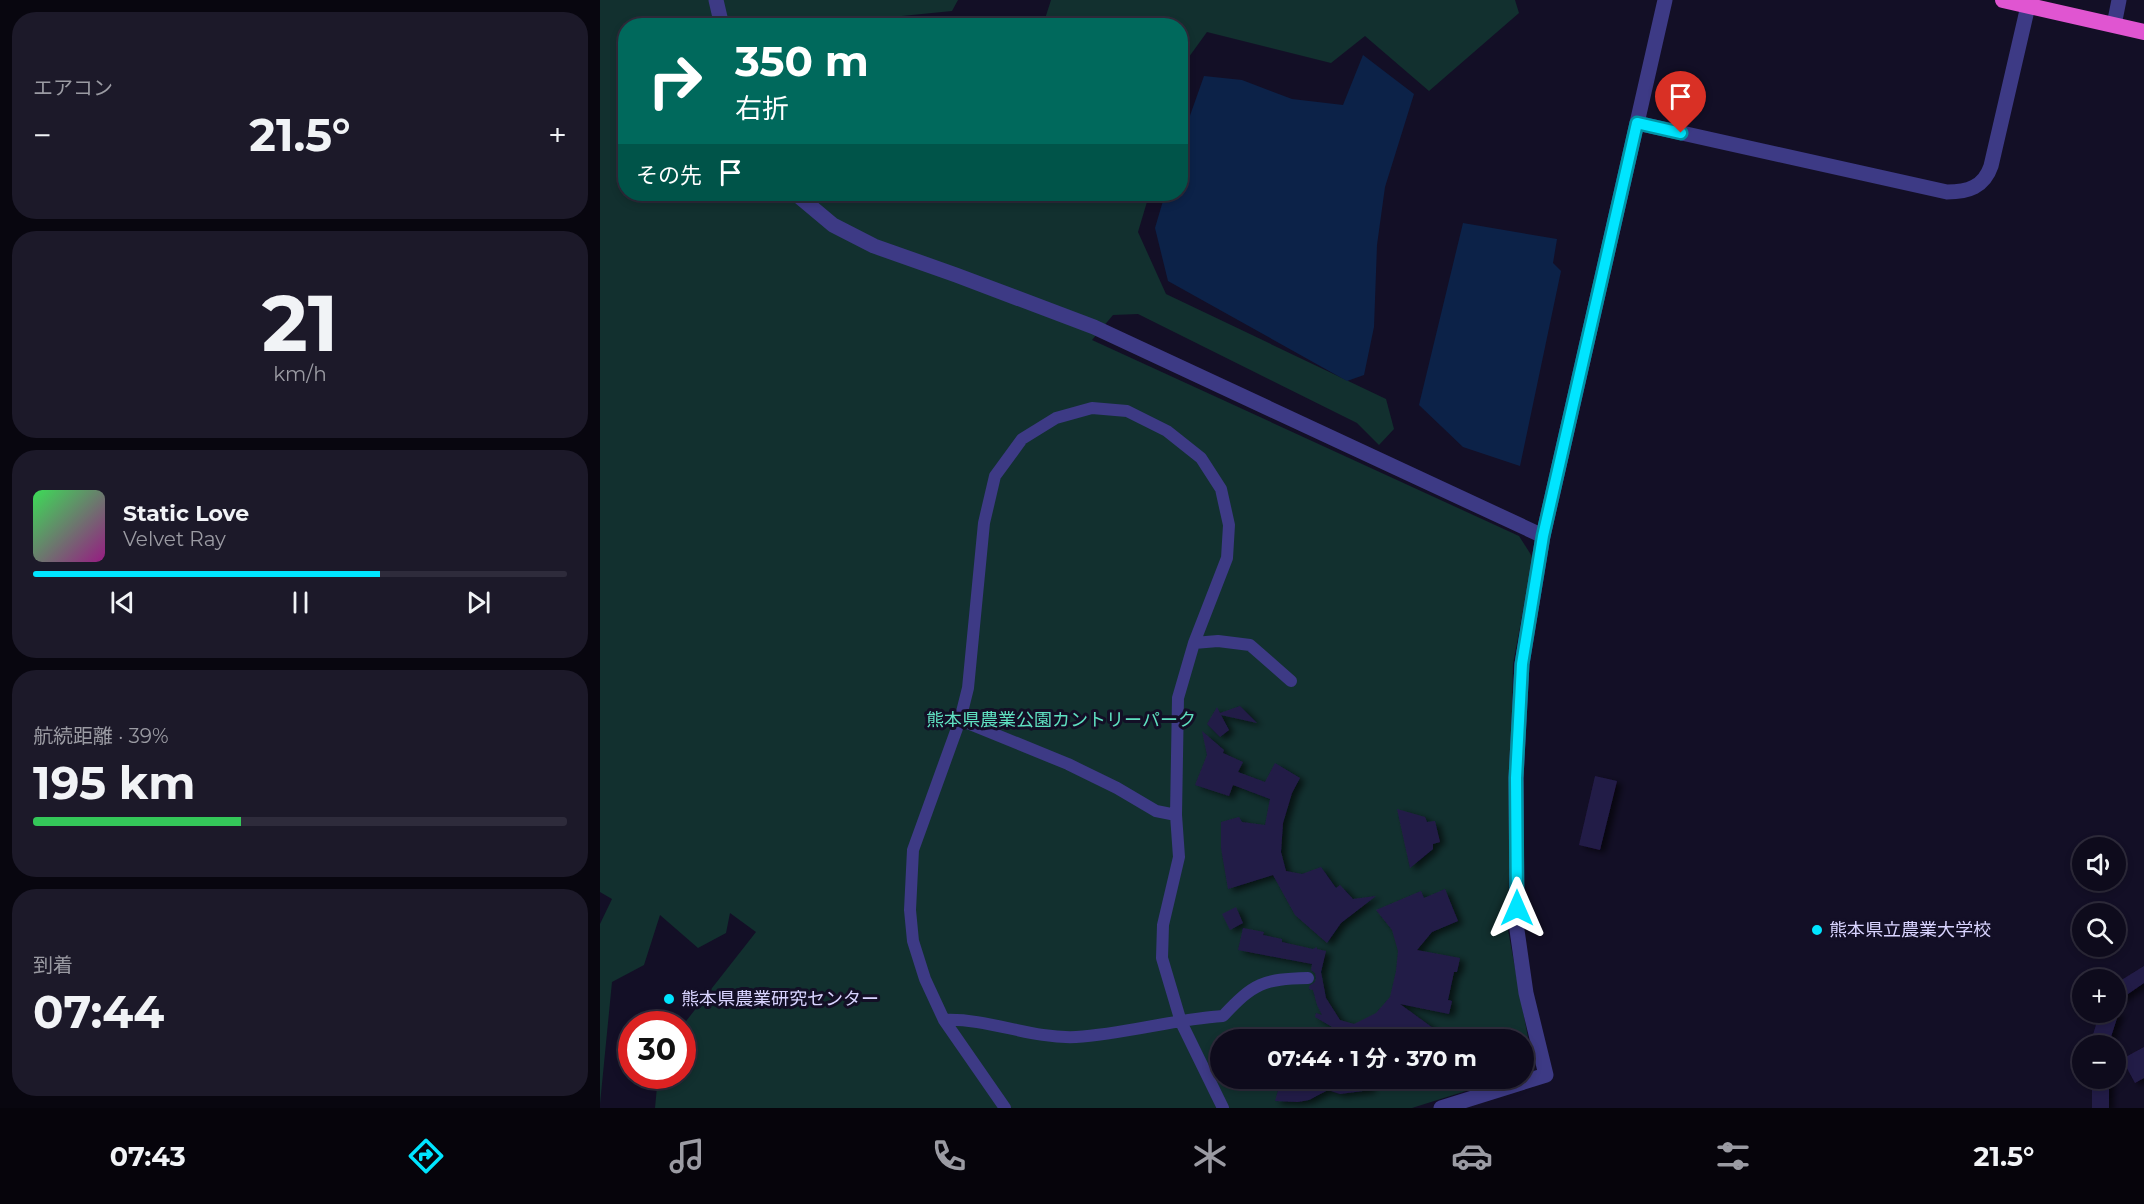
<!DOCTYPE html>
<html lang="ja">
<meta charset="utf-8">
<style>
body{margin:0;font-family:Montserrat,"Noto Sans JP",sans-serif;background:#1c1929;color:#f1f3f6;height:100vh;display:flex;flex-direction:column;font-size:22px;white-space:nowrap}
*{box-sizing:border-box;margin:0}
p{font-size:20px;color:#9b9ba3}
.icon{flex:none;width:33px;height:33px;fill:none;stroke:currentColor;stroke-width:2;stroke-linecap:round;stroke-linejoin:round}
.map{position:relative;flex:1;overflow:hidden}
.side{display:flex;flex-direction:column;gap:12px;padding:12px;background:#08060f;width:600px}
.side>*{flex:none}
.banner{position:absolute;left:18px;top:18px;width:570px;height:183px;border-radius:24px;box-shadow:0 3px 9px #0003,0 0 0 2px #2e2b3b;background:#00695c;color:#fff;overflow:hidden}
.fabs{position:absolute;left:1472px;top:837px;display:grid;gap:12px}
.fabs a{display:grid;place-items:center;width:54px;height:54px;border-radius:50%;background:#0e0b1c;box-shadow:0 3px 9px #0003,0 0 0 2px #2e2b3b;font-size:30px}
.speed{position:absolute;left:18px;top:1011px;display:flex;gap:12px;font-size:30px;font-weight:700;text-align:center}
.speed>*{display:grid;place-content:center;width:78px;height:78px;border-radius:50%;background:#0e0b1c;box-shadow:0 3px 9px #0003,0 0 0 2px #2e2b3b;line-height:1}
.speed .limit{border:9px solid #d22;background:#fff;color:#111}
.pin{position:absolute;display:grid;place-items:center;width:51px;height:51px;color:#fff;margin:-62px -26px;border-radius:50% 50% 50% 0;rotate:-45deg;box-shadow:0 0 6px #0007}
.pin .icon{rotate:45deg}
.me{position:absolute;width:66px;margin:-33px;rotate:0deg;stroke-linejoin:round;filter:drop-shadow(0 0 4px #0008)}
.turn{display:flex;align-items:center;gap:21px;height:126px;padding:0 18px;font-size:27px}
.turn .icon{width:78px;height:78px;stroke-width:2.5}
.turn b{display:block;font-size:42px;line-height:51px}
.then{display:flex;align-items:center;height:57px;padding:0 18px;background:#0003;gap:12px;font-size:22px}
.big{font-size:45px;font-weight:700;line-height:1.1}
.side .card{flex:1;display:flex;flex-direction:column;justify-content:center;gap:9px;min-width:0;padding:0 21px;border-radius:24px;background:#1c1929}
.side .dial{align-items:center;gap:0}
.dial b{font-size:78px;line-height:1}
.song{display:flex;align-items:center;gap:18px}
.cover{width:72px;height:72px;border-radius:9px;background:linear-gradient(135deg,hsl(130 70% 55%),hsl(310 70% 35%))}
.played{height:6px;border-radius:3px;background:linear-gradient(90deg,#00e5ff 65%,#2e2b3b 65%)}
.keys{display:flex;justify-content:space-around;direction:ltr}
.heat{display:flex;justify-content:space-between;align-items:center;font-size:33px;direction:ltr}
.charge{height:9px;border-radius:4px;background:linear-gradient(90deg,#34c759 39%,#2e2b3b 0)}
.trip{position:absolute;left:610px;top:1029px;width:324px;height:60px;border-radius:30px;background:#0e0b1c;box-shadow:0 3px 9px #0003,0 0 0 2px #2e2b3b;font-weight:700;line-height:60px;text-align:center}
.menu{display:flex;height:96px;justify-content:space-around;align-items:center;background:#06040b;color:#9b9ba3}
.menu .icon{width:42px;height:42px}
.menu .on{color:#00e5ff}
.menu b{font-size:27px;color:#f1f3f6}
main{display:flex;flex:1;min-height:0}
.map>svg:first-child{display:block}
.green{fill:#12302f}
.water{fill:#0c2248}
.building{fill:#241b47;filter:url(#shadow)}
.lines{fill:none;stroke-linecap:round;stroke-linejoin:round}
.pedestrian{stroke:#3d3a85;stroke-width:12}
.minor{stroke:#3d3a85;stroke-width:15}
.tertiary{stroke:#3d3a85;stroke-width:15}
.trunk{stroke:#e055d1;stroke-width:16}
.route-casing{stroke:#0095a6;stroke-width:15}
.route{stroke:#00e5ff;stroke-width:10}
.poi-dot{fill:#00e5ff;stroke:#130f26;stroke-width:2}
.labels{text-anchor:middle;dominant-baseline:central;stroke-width:6;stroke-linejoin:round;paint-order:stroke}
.park-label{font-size:18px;fill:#5fe0c0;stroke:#130f26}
.poi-label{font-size:18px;fill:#d9d4ff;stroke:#130f26;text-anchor:start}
</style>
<main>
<section class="side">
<div class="card"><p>エアコン</p>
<div class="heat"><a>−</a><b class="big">21.5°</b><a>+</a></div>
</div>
<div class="card dial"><b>21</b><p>km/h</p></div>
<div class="card">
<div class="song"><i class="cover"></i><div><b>Static Love</b><p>Velvet Ray</p></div></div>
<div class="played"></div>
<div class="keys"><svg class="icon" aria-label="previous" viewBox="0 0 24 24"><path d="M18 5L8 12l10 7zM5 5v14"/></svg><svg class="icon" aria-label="pause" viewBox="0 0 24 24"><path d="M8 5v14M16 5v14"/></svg><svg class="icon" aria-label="next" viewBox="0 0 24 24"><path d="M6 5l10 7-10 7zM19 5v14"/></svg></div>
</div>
<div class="card"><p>航続距離 · 39%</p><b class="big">195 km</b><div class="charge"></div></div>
<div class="card"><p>到着</p><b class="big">07:44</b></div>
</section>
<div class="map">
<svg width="1544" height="1108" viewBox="0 0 1544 1108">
<defs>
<filter id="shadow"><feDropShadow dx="5" dy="3" stdDeviation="3" flood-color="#0009"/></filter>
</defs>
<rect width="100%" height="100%" fill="#130f26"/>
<path class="green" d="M 0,0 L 358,0 L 352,11 L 262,20 L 263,25 L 26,26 L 26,194 L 549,195 L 538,232 L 566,294 L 786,399 L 794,429 L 779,445 L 757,423 L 538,314 L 513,315 L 492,340 L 919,536 L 933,558 L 913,664 L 908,930 L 932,1059 L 924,1069 L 924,1040 L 621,1040 L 621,1078 L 904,1079 L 812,1108 L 55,1108 L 58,1076 L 82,1076 L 83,1025 L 156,932 L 130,913 L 126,933 L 98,948 L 60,915 L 44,965 L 12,982 L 0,1104 L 0,924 L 12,899 L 0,892 Z
M 451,0 L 915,0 L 919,13 L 829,91 L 765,36 L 731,63 L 607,32 L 581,68 L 580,26 L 443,25 Z"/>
<path class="water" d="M 763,55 L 814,94 L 785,187 L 777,245 L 774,327 L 764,375 L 747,381 L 568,281 L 555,228 L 565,194 L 580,194 L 581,141 L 604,76 L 642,80 L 692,99 L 743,105 Z
M 863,223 L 957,239 L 953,263 L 961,271 L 920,466 L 863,447 L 819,405 Z"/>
<path class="building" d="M 640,706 L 657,723 L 621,715 L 629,730 L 620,737 L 607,724 L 617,707 L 620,713 Z
M 602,731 L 624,750 L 623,753 L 643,762 L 638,772 L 665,782 L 675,763 L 700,778 L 692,793 L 683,823 L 681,852 L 686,871 L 702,874 L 721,867 L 736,888 L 740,885 L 753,899 L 776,896 L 741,923 L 727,943 L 695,915 L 673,875 L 628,889 L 621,848 L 621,822 L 639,817 L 642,822 L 665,825 L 670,799 L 633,785 L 629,796 L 595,785 L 607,755 Z
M 995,776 L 1017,781 L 1000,850 L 979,845 Z
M 797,809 L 825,817 L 827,822 L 835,821 L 840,842 L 833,844 L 833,849 L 810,868 Z
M 845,889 L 858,921 L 832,932 L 817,950 L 860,958 L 857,972 L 854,972 L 848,1000 L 852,1001 L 849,1014 L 800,1004 L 833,1028 L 825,1040 L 781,1040 L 775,1032 L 750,1035 L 752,1039 L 746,1035 L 731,1037 L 739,1031 L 715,1017 L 716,1013 L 722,1015 L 717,1005 L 713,990 L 709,989 L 709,986 L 715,982 L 716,978 L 715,973 L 711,970 L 712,964 L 638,950 L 643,928 L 664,932 L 663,935 L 682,939 L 682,942 L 713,949 L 717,947 L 717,949 L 726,951 L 721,972 L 726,998 L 740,1020 L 754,1024 L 776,1013 L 790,997 L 796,971 L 798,951 L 792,930 L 776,910 L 821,891 L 824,898 Z
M 636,907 L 643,923 L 630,930 L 622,914 Z
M 1544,966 L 1544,983 L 1515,1003 L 1515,984 Z
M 1495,1012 L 1519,1012 L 1510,1040 L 1509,1037 L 1509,1043 L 1492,1038 L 1498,1018 Z
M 1544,1047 L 1544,1078 L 1535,1083 L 1522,1059 Z
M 702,1078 L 769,1078 L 771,1090 L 740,1094 L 728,1090 L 709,1100 L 698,1102 L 675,1101 L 680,1084 L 701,1085 Z
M 1492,1078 L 1509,1078 L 1509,1108 L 1492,1108 Z"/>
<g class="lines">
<path class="pedestrian" d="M 594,643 L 618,641 L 650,645 L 691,681
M 360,720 L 468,764 L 517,788 L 556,811 L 576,815
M 344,1020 C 389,1018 431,1039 476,1037 C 526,1034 574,1019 623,1016 C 654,983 663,979 708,978
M 405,1108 L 344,1020 L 325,979 L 313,941 L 310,910 L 313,850 L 360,720 L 368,688 L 384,523 L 395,476 L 422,439 L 456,418 L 492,408 L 527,411 L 567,431 L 601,458 L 621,489 L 629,525 L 627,558 L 594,643 L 578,698 L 576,815 L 579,857 L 563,925 L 562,958 L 581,1022 L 623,1108"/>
<path class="minor" d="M 1514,25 L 1519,0
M 1037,123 L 1347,192 C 1368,192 1384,187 1391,166 L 1428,6
M 841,1108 L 946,1075 L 926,993 L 917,930 L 916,778 L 922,664 L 943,536 L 1065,0"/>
<path class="tertiary" d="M 116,0 L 122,26
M 196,194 L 233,225 L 274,246 L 356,275 L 494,327 L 943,536"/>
<path class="trunk" d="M 1403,0 L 1544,32"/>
</g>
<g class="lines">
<g class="route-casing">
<path id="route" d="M 917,908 L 916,778 L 922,664 L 943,536 L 1037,123 L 1081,133"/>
</g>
<use href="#route" class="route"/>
</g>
<g class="poi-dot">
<circle cx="1217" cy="930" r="6"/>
<circle cx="69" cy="999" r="6"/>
</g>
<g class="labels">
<g class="park-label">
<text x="461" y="720">熊本県農業公園カントリーパーク</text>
</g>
<g class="poi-label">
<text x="1229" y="930">熊本県立農業大学校</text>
<text x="81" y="999">熊本県農業研究センター</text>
</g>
</g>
</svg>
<div class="fabs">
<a><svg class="icon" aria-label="sound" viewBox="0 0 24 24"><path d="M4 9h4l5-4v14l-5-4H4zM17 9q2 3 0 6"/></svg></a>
<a><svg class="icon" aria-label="search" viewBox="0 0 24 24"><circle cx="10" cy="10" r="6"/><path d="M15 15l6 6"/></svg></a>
<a>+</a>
<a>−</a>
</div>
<div class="speed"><div class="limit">30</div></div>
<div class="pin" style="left:1081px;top:133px;background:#d93025"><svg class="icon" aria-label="arrive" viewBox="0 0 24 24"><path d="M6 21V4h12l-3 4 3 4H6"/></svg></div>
<svg class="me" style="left:917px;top:908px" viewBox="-20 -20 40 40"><path d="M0-17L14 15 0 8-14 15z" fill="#00e5ff" stroke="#fff" stroke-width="4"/></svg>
<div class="trip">07:44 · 1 分 · 370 m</div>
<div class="banner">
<div class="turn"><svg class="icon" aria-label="right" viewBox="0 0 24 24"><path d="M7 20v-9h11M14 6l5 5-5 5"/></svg><div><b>350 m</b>右折</div></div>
<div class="then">その先<svg class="icon" aria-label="arrive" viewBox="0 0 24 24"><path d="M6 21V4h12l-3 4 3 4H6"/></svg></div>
</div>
</div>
</main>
<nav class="menu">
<b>07:43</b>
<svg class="icon on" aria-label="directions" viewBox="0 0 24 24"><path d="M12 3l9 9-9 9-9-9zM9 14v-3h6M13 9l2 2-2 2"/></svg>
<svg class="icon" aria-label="music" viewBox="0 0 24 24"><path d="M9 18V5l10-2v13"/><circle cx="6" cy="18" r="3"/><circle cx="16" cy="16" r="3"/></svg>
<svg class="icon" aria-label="phone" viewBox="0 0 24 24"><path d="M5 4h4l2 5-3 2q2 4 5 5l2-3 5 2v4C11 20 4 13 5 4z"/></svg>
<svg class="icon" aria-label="climate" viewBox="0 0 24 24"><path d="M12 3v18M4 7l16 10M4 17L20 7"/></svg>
<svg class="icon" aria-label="car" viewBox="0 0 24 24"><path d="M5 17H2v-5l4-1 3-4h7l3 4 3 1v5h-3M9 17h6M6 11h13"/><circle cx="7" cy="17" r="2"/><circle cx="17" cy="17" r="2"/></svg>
<svg class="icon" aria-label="filters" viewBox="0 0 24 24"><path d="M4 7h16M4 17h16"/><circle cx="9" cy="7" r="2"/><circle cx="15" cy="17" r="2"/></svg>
<b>21.5°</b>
</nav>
